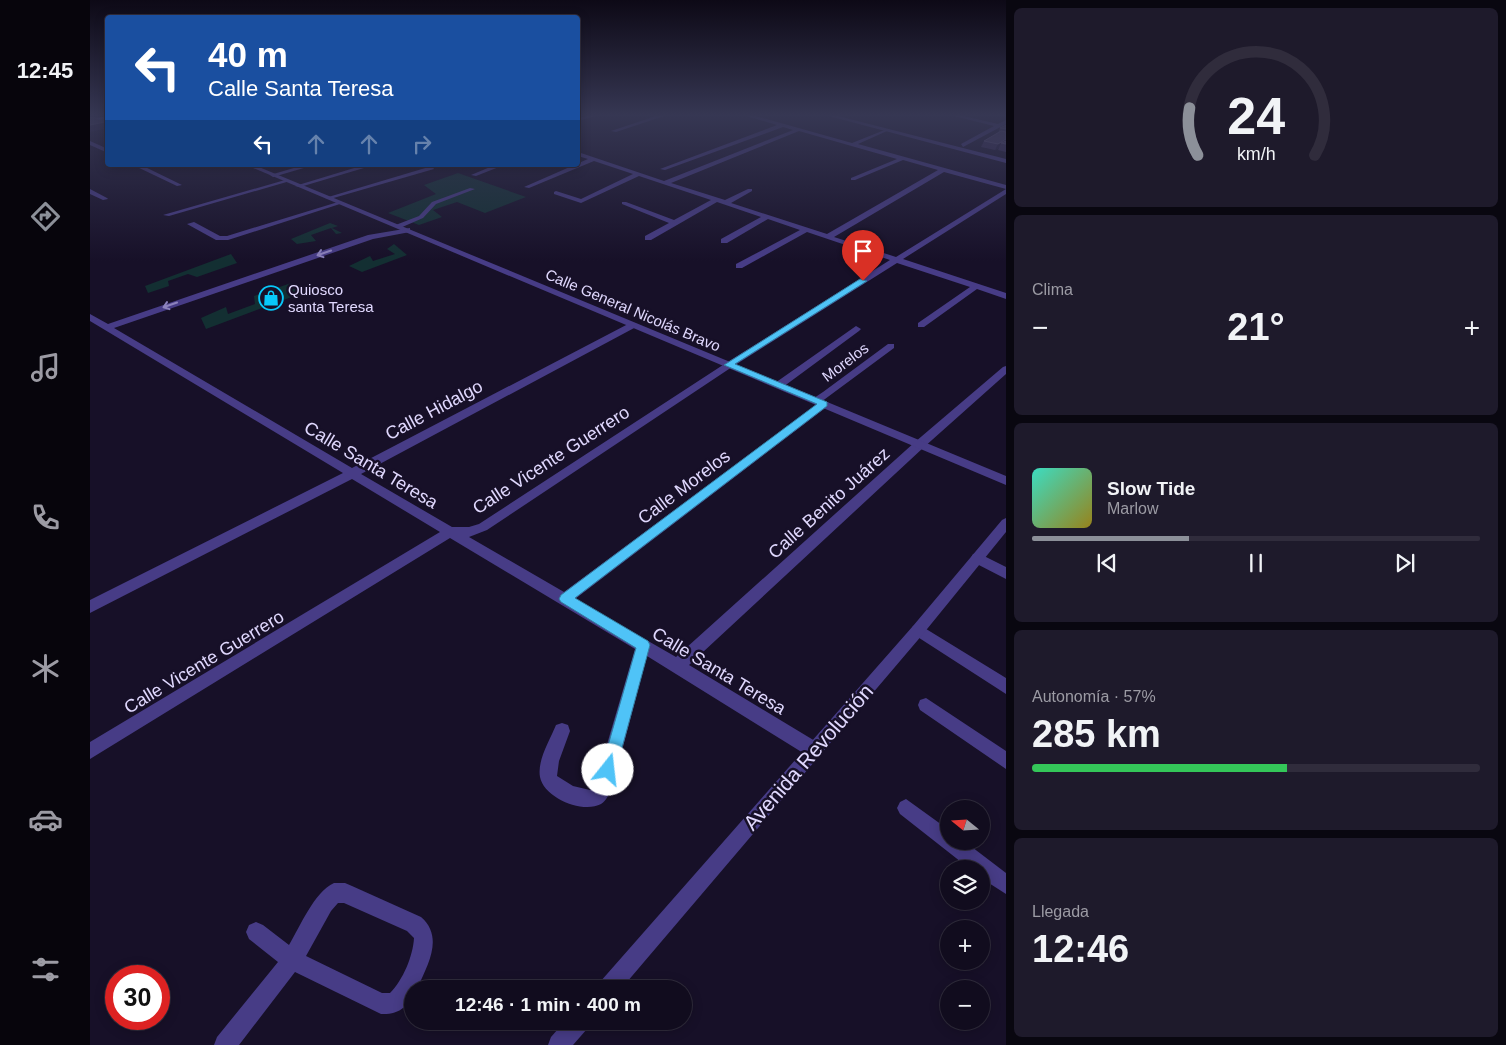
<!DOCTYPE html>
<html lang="es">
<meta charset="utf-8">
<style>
body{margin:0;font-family:Arial,sans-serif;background:#1e1a2b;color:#f1f3f6;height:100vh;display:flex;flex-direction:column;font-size:19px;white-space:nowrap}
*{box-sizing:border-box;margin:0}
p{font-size:16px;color:#9c9ba4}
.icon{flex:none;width:28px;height:28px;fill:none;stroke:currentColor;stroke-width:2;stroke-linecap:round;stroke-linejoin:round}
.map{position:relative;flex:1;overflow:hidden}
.details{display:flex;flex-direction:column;gap:8px;padding:8px;background:#090710;width:500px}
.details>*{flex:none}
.top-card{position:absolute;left:15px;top:15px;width:475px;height:152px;border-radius:5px;box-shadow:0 2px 12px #0003,0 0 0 1px #302c3c;background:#1a4fa0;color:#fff;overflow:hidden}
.needle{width:32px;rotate:288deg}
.controls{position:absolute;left:850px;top:800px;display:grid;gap:10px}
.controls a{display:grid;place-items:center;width:50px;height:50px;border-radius:50%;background:#110c1e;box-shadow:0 2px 12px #0003,0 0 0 1px #302c3c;font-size:25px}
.speed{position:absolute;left:15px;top:965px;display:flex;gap:10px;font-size:25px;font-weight:700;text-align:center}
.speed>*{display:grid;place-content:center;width:65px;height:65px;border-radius:50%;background:#110c1e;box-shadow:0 2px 12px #0003,0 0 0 1px #302c3c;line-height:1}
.speed .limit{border:8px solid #d22;background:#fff;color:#111}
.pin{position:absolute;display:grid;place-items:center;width:42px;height:42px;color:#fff;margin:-51px -21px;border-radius:50% 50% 50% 0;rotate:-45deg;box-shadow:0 0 5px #0007}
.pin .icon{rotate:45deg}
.me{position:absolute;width:55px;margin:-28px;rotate:16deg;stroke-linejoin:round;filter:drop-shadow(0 0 4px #0008)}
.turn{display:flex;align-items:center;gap:18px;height:105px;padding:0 20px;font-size:22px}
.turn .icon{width:65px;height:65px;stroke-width:2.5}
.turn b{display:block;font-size:35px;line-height:42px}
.lanes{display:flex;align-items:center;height:48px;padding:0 20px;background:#0003;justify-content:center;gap:25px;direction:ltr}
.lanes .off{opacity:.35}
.big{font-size:38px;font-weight:800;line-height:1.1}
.details .widget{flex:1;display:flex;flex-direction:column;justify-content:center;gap:8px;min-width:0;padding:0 18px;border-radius:8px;background:#1e1a2b}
.details .dial{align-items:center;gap:0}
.dial svg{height:130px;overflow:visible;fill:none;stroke:#302c3c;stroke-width:7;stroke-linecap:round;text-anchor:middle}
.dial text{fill:#f1f3f6;stroke:none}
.song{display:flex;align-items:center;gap:15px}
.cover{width:60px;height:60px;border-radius:8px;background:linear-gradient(135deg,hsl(170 70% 55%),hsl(50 70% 35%))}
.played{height:5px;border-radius:2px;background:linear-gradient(90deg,#8c9099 35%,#302c3c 35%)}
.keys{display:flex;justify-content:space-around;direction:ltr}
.heat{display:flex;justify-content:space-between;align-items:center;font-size:28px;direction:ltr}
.charge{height:8px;border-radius:4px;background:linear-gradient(90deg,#34c759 57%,#302c3c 0)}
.trip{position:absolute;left:314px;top:980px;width:288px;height:50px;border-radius:25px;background:#110c1e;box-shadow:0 2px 12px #0003,0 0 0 1px #302c3c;font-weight:800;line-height:50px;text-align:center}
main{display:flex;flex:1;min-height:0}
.tab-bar{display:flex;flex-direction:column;width:90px;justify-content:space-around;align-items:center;background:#07050c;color:#9c9ba4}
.tab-bar .icon{width:35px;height:35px}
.tab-bar .on{color:#8c9099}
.tab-bar b{font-size:22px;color:#f1f3f6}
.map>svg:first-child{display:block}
.green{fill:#132f32}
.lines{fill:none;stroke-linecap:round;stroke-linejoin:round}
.minor{fill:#473c86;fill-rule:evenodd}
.tertiary{fill:#473c86;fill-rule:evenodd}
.secondary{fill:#8371fc;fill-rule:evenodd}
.wall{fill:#372a55}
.shaded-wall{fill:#22183b}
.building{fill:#493d67;stroke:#61557f}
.oneway{stroke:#8c82bc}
.route{fill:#4fc3f7;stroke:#337fa1}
.labels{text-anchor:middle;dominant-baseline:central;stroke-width:5;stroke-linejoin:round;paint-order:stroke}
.far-poi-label{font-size:15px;fill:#e0d8fe;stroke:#171028;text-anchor:start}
.far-street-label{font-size:15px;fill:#e0d8fe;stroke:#171028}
.street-label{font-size:18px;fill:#e0d8fe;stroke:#171028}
.near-street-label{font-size:21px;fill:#e0d8fe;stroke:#171028}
</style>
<main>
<nav class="tab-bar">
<b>12:45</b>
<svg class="icon on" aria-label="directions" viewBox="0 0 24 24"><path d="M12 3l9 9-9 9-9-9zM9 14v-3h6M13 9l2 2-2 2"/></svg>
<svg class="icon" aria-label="music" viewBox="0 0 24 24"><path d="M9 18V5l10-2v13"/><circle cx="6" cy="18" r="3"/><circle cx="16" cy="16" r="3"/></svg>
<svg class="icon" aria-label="phone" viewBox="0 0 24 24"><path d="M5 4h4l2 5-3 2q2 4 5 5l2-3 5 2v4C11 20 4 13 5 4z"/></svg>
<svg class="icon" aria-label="climate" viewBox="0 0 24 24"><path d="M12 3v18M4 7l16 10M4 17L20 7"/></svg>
<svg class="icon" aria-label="car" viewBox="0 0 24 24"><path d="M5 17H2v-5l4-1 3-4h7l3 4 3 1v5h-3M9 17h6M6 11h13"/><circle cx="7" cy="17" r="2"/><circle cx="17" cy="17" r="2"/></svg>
<svg class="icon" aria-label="filters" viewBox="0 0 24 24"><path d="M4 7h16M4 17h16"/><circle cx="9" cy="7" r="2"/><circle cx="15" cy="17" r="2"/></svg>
</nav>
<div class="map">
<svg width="916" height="1045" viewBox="0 0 916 1045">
<rect width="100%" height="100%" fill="#171028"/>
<path class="green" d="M 368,173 L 436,197 L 395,213 L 367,202 L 343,210 L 352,217 L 329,225 L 298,213 L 346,194 L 334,185 Z
M 240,223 L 248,226 L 242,228 L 252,233 L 246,234 L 241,228 L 221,235 L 226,241 L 207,244 L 201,239 Z
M 304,244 L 317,255 L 272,272 L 259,266 L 280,256 L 283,261 L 305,254 L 297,249 Z
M 141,254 L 147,263 L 107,277 L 98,274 L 78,281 L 79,286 L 58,293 L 55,286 Z
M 201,283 L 215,292 L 116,329 L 111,318 L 136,307 L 138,314 L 165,304 L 164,296 Z"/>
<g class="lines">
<path class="minor" d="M 500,115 L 509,115 L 488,121 L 488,118 Z
M 569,115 L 577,115 L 526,132 L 521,131 Z
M 653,115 L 662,115 L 762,143 L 797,129 L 797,131 L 768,144 L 916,185 L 916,189 L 854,172 L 744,237 L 806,257 L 916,189 L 916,194 L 813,259 L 916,293 L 916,299 L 887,289 L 834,327 L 828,327 L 828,323 L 880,287 L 807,263 L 642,367 L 397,530 L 379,537 L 474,592 L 730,402 L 722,402 L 721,400 L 733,392 L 798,344 L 804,344 L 804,348 L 731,402 L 738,402 L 739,404 L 738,406 L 485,599 L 586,657 L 825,442 L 913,367 L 916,366 L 916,374 L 833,448 L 599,665 L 730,744 L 732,750 L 730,756 L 724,758 L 718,756 L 557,656 L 522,788 C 519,794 517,800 511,804 C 493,814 454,798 450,777 C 447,760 460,740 466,725 L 472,723 L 478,725 L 480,731 L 469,761 L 467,776 L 483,786 L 500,790 L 505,785 L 545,649 L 360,538 L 0,759 L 0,742 L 350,532 L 262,479 L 0,613 L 0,600 L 253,473 L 0,321 L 0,314 L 18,324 L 278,235 L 320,228 L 320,232 L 283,239 L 24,328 L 262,468 L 540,323 L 546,323 L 546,327 L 271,474 L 362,527 L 379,527 L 389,524 L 636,363 L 800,260 L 717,232 L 652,268 L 646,268 L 646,264 L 710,230 L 678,219 L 637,243 L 631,243 L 631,239 L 671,217 L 627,202 L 561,240 L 555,240 L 555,236 L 579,223 L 532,204 L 532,202 L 536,202 L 584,220 L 621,200 L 549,176 L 491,203 L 464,194 L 464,192 L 466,191 L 491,199 L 543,174 L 504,161 L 439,188 L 434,187 L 498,159 L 488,156 L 488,152 L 574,181 L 703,130 L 693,127 L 575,170 L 570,169 L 687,125 ZM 709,131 L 807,159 L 761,178 L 761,180 L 765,180 L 813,160 L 848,170 L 737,234 L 641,203 L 662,191 L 662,189 L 658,189 L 635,200 L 581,183 Z
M 860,115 L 869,115 L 908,124 L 916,120 L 916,124 L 873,147 L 871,144 L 904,126 Z
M 0,141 L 18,149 L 18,153 L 0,145 Z
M 43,165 L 51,165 L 92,185 L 87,186 Z
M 214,165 L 224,165 L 183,177 L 180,175 Z
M 274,165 L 284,165 L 210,187 L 205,186 Z
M 405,165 L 414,165 L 386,176 L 381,175 Z
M 342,166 L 344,169 L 240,199 L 235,198 Z
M 195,180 L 200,181 L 79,216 L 73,215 Z
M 380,188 L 385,189 L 346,204 L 333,218 L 310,228 L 303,226 L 329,216 L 342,202 Z
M 0,189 L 17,198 L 18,199 L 13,200 L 0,194 Z
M 248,202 L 253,203 L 138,240 L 126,240 L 97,224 L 104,222 L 130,236 L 137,236 Z
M 766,326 L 771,329 L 769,331 L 693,387 L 685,387 L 685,383 Z
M 888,553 L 916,567 L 916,579 L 883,562 L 881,558 L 883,554 Z
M 828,624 L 916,678 L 916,694 L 823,634 L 821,630 L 823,626 Z
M 836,698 L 916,751 L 916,769 L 830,710 L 828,705 L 830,700 Z
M 816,799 L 859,830 L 859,841 L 874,841 L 916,873 L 916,894 L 891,878 L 891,869 L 880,869 L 810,814 L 807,808 L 810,802 Z
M 244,883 L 255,883 L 262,886 L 331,917 C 354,937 338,964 328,987 L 322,989 C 322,1006 308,1015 291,1014 L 205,972 L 149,1045 L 124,1045 L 127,1037 L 188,962 L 159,939 L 156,932 L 159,925 L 166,922 L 173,925 L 199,945 C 210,927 224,892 244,883 ZM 248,903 L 254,903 L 317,931 L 324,938 C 323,956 313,980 300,993 L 292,993 L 216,956 L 241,911 Z"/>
<path class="tertiary" d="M 735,115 L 744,115 L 916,159 L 916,163 Z
M 156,165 L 164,165 L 916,476 L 916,485 Z
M 916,518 L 916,532 L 833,634 L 531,989 L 507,989 L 510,982 L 823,626 L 912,520 Z
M 475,1021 L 500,1021 L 497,1029 L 483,1045 L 458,1045 L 461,1037 Z"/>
<path class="secondary" d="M 18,116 L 18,120 L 0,123 L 0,119 Z"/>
</g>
<path class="wall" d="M 916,125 L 916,152 L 908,150 L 909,148 L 905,150 L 891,147 L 894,141 L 908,133 L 910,128 Z"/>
<path class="shaded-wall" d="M 15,122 L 18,128 L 0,132 L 0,125 Z
M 916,139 L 916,144 L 911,143 L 909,148 L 905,150 L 908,144 Z"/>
<path class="building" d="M 3,117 L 10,120 L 18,118 L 18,123 L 15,122 L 0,125 L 0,118 Z
M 916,125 L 916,129 L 910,128 Z
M 911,131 L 916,132 L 916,139 L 908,144 L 894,141 Z
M 916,141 L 916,144 L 911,143 Z"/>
<defs><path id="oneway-shaft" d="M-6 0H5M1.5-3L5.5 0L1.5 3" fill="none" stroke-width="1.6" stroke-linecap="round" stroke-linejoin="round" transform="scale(1.25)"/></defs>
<g class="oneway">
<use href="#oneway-shaft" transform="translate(234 253) rotate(161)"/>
<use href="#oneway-shaft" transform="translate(80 305) rotate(161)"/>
</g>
<linearGradient id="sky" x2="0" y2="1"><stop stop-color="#0d0916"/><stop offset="0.44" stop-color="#363753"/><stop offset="1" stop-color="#363753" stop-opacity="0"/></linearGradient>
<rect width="916" height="261" fill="url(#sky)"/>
<path class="route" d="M 770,279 L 777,281 L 645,364 L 737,402 L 737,406 L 485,598 L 558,641 L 560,645 L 526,770 L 524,776 L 518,778 L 513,776 L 511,770 L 546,648 L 471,602 L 469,599 L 471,595 L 727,404 L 634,365 Z"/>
<defs>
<g id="shop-ring" transform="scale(1.25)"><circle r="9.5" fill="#171028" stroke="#08c8fa" stroke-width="1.5"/><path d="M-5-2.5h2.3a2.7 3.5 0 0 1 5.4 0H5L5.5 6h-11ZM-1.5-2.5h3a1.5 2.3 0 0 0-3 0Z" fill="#08c8fa"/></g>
</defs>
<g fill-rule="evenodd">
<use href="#shop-ring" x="181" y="298"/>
</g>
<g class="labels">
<g class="far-poi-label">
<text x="198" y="289">Quiosco<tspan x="198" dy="17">santa Teresa</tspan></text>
</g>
<g class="far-street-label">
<text transform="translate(543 310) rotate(23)">Calle General Nicolás Bravo</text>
<text transform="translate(755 362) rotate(-37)">Morelos</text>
</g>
<g class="street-label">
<text transform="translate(344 410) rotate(-28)">Calle Hidalgo</text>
<text transform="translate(461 460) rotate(-33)">Calle Vicente Guerrero</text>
<text transform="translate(281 465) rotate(31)">Calle Santa Teresa</text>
<text transform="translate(594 487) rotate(-37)">Calle Morelos</text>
<text transform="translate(739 503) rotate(-42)">Calle Benito Juárez</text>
<text transform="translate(114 662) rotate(-31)">Calle Vicente Guerrero</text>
<text transform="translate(629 671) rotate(31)">Calle Santa Teresa</text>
</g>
<g class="near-street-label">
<text transform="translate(718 757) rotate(-49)">Avenida Revolución</text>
</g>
</g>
</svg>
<div class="controls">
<a><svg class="needle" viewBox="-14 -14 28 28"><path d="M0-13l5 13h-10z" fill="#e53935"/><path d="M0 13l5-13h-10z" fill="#9c9ba4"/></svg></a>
<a><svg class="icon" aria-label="layers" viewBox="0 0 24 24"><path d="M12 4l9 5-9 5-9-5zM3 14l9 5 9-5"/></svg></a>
<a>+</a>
<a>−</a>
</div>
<div class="speed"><div class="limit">30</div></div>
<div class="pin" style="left:773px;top:281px;background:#d93025"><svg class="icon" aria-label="arrive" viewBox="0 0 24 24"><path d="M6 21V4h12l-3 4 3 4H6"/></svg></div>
<svg class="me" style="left:518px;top:770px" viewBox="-20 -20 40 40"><circle r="19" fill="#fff"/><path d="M0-13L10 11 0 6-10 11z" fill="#4fc3f7"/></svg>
<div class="trip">12:46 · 1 min · 400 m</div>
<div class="top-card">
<div class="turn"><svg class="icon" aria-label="left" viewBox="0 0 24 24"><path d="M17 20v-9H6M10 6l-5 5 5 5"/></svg><div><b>40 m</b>Calle Santa Teresa</div></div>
<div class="lanes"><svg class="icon" aria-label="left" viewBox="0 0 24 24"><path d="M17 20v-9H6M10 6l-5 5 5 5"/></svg><svg class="icon off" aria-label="ahead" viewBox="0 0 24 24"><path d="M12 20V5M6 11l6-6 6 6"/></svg><svg class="icon off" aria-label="ahead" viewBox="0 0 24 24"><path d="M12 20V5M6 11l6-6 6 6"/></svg><svg class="icon off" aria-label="right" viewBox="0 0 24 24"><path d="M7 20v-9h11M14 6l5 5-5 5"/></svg></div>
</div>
</div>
<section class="details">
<div class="widget dial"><svg viewBox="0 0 100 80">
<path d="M14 69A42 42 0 1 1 86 69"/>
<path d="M14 69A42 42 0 0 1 9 40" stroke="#8c9099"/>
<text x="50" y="56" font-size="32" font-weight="700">24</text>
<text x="50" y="72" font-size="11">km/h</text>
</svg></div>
<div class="widget"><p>Clima</p>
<div class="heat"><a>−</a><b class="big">21°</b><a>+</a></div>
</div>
<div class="widget">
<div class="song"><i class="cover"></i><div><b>Slow Tide</b><p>Marlow</p></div></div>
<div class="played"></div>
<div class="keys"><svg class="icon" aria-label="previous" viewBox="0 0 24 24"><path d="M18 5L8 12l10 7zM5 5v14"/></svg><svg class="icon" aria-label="pause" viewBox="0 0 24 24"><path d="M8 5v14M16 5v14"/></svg><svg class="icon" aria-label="next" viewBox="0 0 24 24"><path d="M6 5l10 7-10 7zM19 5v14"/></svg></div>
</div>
<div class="widget"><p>Autonomía · 57%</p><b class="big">285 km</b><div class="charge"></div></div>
<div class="widget"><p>Llegada</p><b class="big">12:46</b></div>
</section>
</main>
